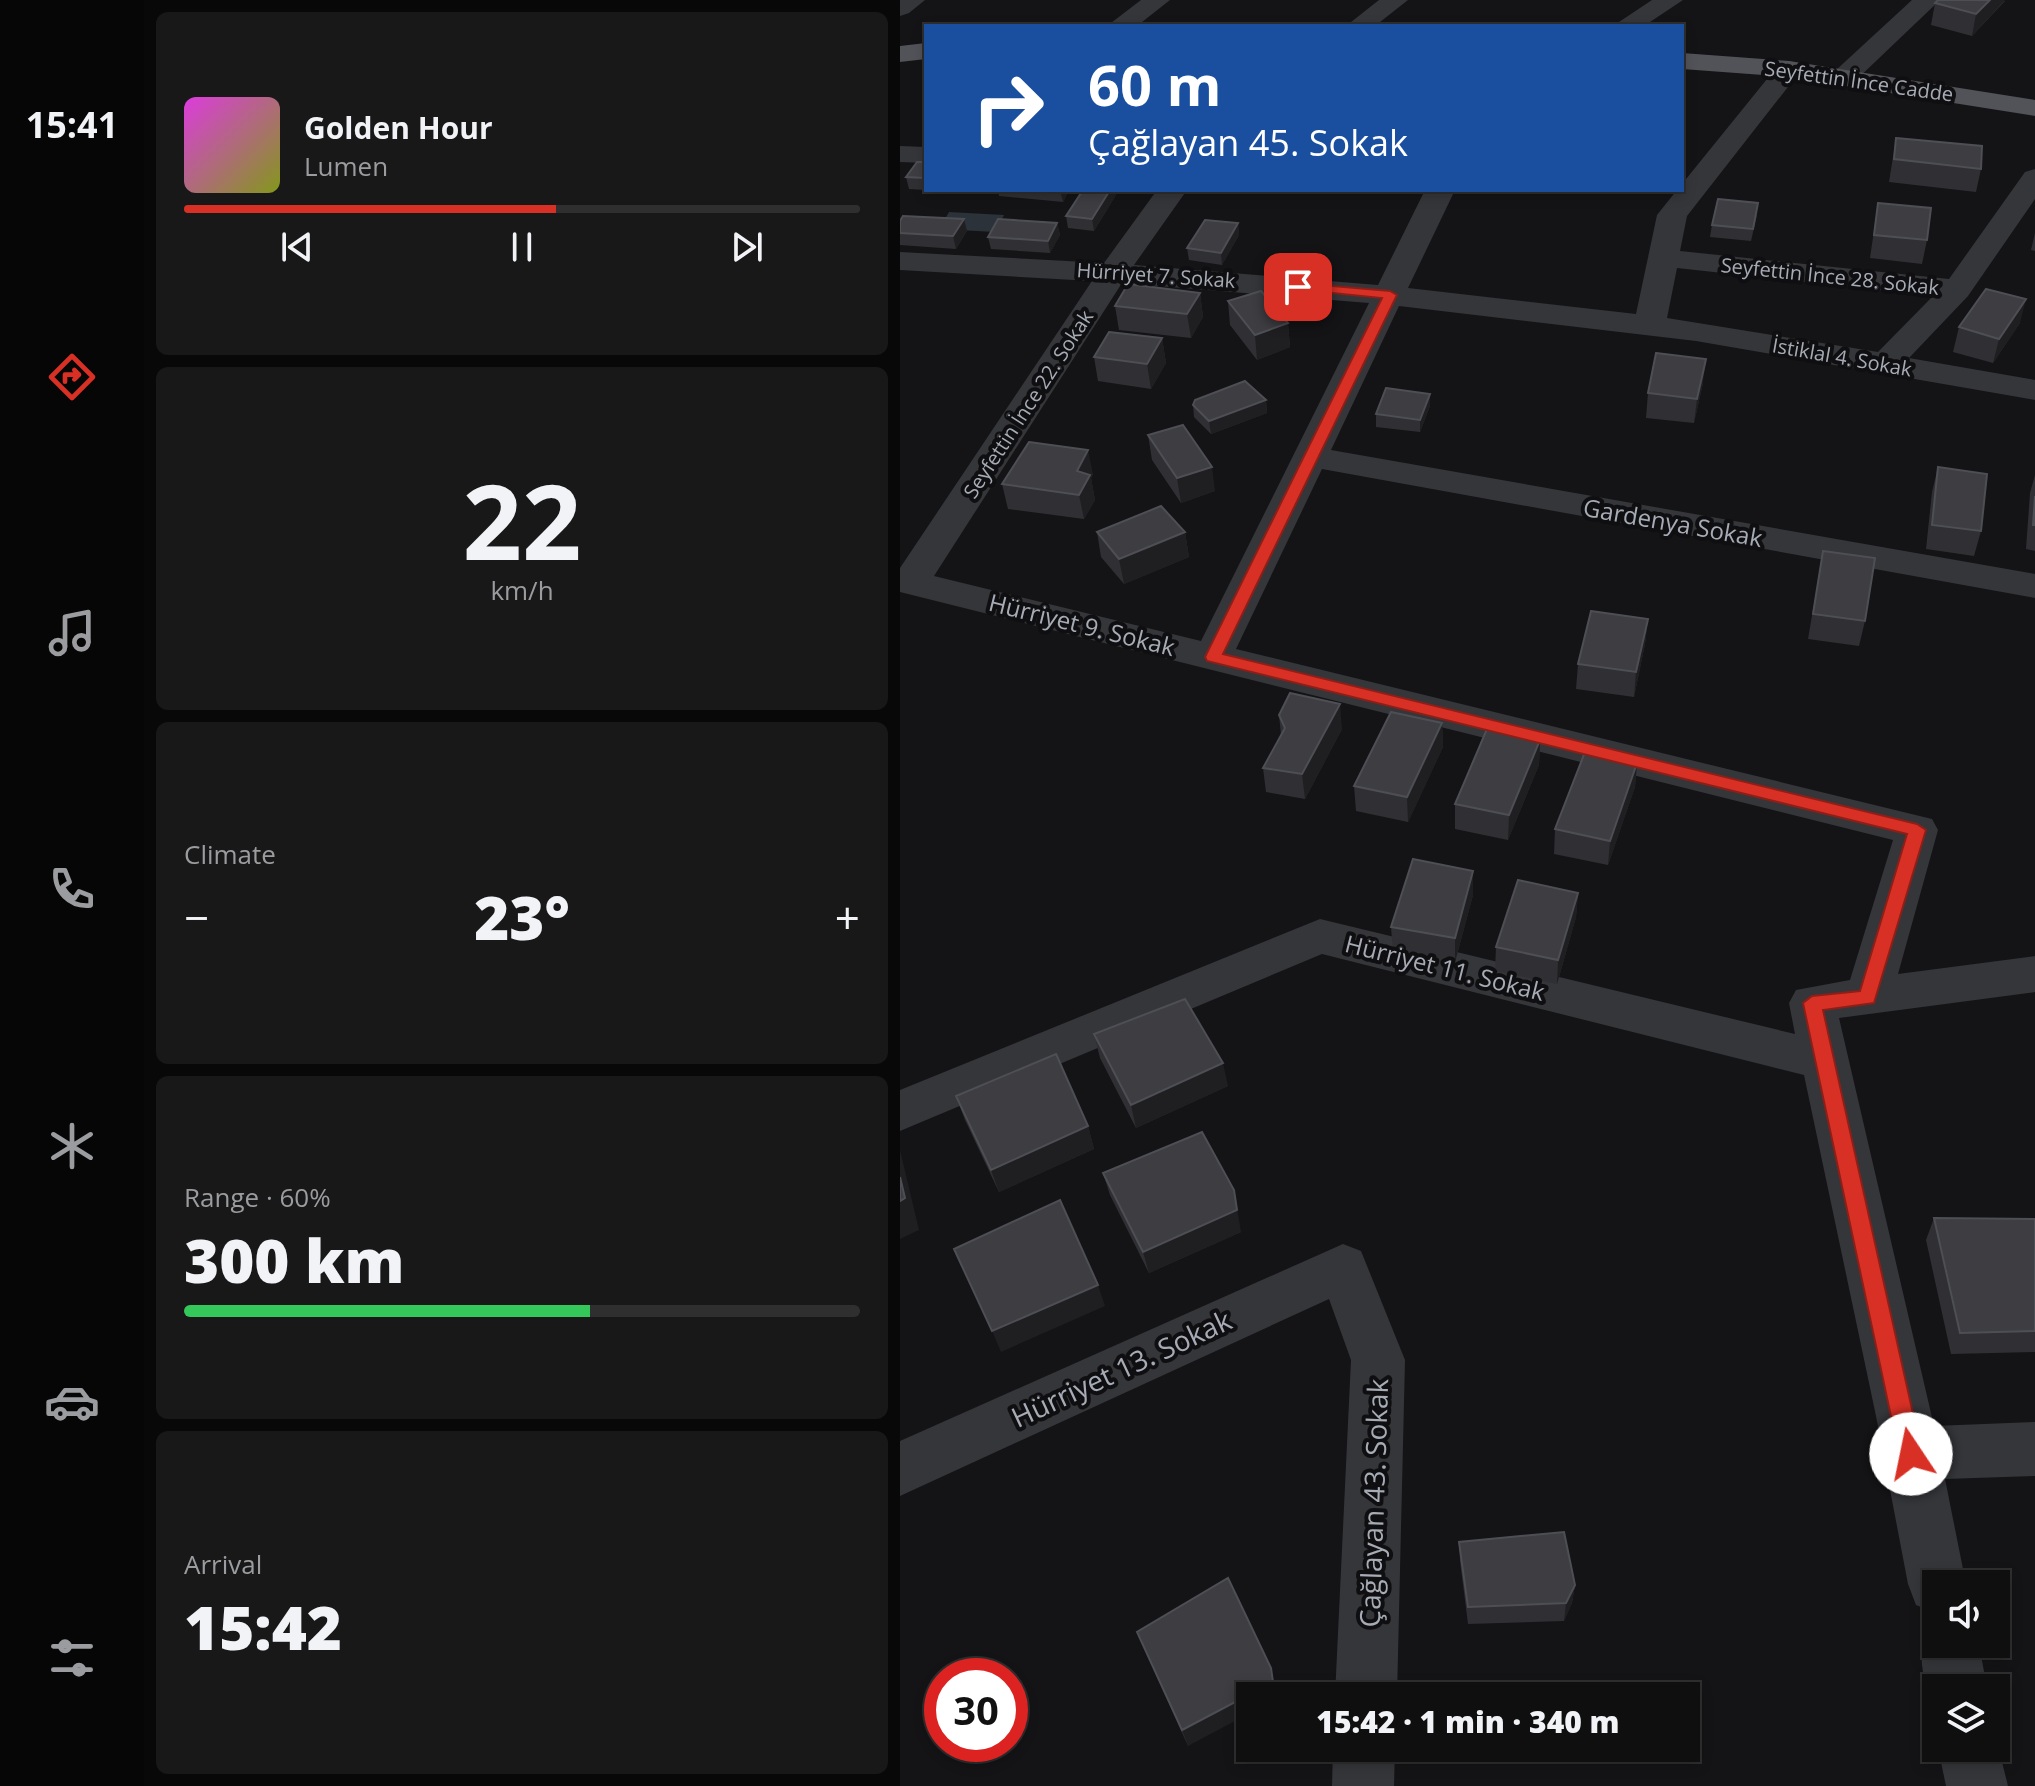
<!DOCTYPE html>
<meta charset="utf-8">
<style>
body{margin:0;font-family:"Open Sans",sans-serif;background:#181819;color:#f1f3f6;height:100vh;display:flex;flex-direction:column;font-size:30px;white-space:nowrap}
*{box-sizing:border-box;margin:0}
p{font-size:26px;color:#9b9c9f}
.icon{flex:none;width:44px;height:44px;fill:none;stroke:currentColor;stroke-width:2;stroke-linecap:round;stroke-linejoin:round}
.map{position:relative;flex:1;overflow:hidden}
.drawer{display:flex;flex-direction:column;gap:12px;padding:12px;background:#080809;width:756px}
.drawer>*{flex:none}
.guide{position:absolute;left:24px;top:24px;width:760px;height:168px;border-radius:0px;box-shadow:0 4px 12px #0003,0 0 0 2px #2f2f30;background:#1a4fa0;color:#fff;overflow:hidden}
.tools{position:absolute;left:1022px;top:1570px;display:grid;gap:16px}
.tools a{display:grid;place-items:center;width:88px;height:88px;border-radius:0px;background:#0f0f10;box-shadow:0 4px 12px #0003,0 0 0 2px #2f2f30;font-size:40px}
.speed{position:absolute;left:24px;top:1658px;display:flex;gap:16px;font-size:40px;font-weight:700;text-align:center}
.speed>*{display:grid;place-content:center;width:104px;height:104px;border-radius:50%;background:#0f0f10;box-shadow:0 4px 12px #0003,0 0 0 2px #2f2f30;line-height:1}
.speed .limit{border:12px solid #d22;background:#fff;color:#111}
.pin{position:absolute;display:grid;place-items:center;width:68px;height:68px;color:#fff;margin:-34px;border-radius:16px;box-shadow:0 4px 12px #0006}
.me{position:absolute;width:88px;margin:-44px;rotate:349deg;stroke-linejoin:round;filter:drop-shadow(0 0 6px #0008)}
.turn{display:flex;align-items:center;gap:28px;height:168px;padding:0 32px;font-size:36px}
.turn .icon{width:104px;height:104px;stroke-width:2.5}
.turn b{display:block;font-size:56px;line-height:68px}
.big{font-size:60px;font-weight:800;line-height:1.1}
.drawer .tile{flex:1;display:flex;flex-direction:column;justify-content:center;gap:12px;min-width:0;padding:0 28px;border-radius:12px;background:#181819}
.drawer .dial{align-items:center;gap:0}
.dial b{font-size:104px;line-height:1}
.song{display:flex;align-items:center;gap:24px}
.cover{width:96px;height:96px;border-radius:12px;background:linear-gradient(135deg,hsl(300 70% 55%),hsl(70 70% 35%))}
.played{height:8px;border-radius:4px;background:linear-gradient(90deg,#d93025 55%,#2f2f30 55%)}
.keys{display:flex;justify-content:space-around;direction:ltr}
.heat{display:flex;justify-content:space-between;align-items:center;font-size:44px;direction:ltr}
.charge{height:12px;border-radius:6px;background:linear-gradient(90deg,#34c759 60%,#2f2f30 0)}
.trip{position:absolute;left:336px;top:1682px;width:464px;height:80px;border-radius:0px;background:#0f0f10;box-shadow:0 4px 12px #0003,0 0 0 2px #2f2f30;font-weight:800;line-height:80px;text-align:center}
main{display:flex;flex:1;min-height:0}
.dock{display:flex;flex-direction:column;width:144px;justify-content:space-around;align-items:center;background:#060606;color:#9b9c9f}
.dock .icon{width:56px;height:56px}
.dock .current{color:#d93025}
.dock b{font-size:36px;color:#f1f3f6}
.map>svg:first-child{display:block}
.water{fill:#2b3239}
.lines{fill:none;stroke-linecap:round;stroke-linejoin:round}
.minor{fill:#35363a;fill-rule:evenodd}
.major{fill:#515359;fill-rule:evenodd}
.wall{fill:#303034}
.shaded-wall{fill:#1f1f22}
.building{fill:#3d3d42;stroke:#4d4f54;stroke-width:2}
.route{fill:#d93025;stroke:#8d1f18;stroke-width:2}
.labels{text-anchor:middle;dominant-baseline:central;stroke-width:8;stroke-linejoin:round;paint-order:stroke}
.far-street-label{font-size:20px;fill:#a6abb5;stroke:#0f0f11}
.street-label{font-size:24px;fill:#a6abb5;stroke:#0f0f11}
.near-street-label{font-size:28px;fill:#a6abb5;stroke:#0f0f11}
</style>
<main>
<nav class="dock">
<b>15:41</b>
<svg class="icon current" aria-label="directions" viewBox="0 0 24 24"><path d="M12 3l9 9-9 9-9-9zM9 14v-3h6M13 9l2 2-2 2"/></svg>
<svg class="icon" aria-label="music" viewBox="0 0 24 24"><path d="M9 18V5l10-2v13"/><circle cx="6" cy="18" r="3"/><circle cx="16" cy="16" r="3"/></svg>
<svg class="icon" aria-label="phone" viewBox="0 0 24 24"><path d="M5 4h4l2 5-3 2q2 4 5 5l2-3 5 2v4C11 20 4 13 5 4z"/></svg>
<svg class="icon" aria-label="climate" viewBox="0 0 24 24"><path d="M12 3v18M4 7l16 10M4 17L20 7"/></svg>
<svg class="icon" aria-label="car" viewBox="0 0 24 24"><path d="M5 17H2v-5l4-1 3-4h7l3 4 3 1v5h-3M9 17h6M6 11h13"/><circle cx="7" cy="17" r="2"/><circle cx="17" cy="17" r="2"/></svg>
<svg class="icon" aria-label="filters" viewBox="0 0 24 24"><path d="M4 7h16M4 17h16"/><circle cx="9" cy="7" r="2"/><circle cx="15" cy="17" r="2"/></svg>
</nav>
<section class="drawer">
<div class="tile">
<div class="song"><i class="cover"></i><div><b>Golden Hour</b><p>Lumen</p></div></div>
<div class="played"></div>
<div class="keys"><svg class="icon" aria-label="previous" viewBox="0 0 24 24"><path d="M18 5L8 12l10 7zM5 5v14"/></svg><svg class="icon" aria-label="pause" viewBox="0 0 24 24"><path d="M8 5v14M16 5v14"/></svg><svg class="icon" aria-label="next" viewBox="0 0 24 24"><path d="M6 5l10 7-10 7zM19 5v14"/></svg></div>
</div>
<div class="tile dial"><b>22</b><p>km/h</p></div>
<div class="tile"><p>Climate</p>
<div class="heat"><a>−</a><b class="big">23°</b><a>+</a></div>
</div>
<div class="tile"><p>Range · 60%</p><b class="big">300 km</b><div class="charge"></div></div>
<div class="tile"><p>Arrival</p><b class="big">15:42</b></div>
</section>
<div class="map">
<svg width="1135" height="1786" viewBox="0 0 1135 1786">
<rect width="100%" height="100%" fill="#141416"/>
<path class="water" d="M 49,212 L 104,215 L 95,232 L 39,229 Z"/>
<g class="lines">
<path class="minor" d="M 0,0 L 25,0 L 9,13 L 0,16 Z
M 241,0 L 270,0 L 237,26 L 207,26 Z
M 479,0 L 508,0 L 475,26 L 446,26 Z
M 752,0 L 783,0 L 744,26 L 713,26 Z
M 1012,0 L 1040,0 L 953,83 L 935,83 L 931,77 L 935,71 Z
M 889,61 L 898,63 L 902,69 L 787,216 L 780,251 L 1049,279 L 1125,172 L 1135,169 L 1135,199 L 1068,296 L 1009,358 L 1135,380 L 1135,400 L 796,341 L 499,306 L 431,450 L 1135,574 L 1135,598 L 422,469 L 336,649 L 1032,819 L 1038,830 L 998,974 L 1135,956 L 1135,992 L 939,1018 L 1034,1426 L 1135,1422 L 1135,1476 L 1045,1479 L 1066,1584 L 1036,1584 L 1036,1613 L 1016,1605 L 1008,1584 L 976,1416 L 904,1075 L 422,954 L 0,1131 L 0,1090 L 420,919 L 895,1034 L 889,1003 L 896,990 L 950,980 L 993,840 L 0,592 L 0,568 L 192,281 L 0,270 L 0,252 L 204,263 L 257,190 L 287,190 L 234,265 L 478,285 L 525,190 L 555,190 L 508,288 L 736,314 L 757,215 L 777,190 L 782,190 L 782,184 L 880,63 ZM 777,268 L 1033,296 L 978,352 L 767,318 ZM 222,283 L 469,303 L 301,641 L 34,576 Z
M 0,146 L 26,147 L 26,163 L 0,162 Z
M 443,1244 L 461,1251 L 505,1360 L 497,1696 L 435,1696 L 451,1360 L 429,1299 L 0,1496 L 0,1441 Z
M 1036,1619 L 1036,1644 L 1079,1644 L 1087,1688 L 1036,1688 L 1036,1710 C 1022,1682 1016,1652 1028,1623 Z
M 1096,1738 L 1108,1786 L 1046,1786 L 1038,1748 L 1096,1748 Z
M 433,1748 L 495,1748 L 494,1786 L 432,1786 Z"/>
<path class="major" d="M 26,43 L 26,59 L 0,62 L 0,46 Z
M 782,53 L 889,61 L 1135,100 L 1135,116 L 889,77 L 782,69 Z"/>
</g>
<path class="wall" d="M 1105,1 L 1072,36 L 1031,25 L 1035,3 Z
M 996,138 L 1081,169 L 1076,192 L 989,182 Z
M 26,162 L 26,190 L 9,189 L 6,177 Z
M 30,190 L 69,190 L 68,192 Z
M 98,190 L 169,190 L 163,202 L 99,196 Z
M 183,190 L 215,190 L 216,195 L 194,231 L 168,228 L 166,216 Z
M 978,203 L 1027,240 L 1022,264 L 970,258 Z
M 857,215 L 851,241 L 810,237 L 812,225 Z
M 157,223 L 160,235 L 150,253 L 91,249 L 88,237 Z
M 338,223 L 339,235 L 322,265 L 289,260 L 287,248 Z
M 67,231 L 56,249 L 0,245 L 0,233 Z
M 1135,233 L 1135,251 L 1131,250 Z
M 300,293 L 303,317 L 291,338 L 219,330 L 215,306 Z
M 328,301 L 388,323 L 390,347 L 357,360 L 330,325 Z
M 1120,323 L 1093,363 L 1053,352 L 1059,327 Z
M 262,338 L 266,363 L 251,389 L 198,381 L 194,357 Z
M 803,383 L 794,423 L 746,418 L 748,393 Z
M 366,400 L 367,413 L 311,434 L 294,417 L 293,405 Z
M 530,406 L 520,432 L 476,427 L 476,414 Z
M 248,435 L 315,491 L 281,503 L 252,460 Z
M 1038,467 L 1081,531 L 1074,556 L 1026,549 L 1032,492 Z
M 193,474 L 191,478 L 195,500 L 184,519 L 108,509 L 102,484 Z
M 1135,475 L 1135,551 L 1126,549 L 1130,493 Z
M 197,532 L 285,532 L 289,557 L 224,584 L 201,557 Z
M 923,551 L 965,621 L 959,646 L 908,639 Z
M 748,619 L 745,644 L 734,697 L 676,689 L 678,664 Z
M 379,715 L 442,729 L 405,799 L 366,792 L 363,768 L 381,735 Z
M 542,723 L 543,747 L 508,822 L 456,811 L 454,786 Z
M 640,740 L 639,765 L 608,840 L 555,829 L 555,804 Z
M 737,763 L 735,787 L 708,865 L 654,854 L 655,829 Z
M 678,893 L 676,917 L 657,984 L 595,971 L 596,947 Z
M 573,895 L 555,962 L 493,951 L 491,927 Z
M 194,1034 L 328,1086 L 236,1128 L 200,1058 Z
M 56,1096 L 188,1126 L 194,1149 L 99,1192 L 65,1120 Z
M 203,1173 L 341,1232 L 249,1273 L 210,1195 Z
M 1034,1218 L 1135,1219 L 1135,1352 L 1051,1354 L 1026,1240 Z
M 559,1542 L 675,1585 L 672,1603 L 664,1621 L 568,1624 L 560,1561 Z
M 237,1632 L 376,1685 L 288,1746 Z"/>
<path class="shaded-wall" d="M 1090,0 L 1105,0 L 1072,36 L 1076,14 Z
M 160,190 L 169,190 L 163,202 Z
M 210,190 L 215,190 L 216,195 L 194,231 L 192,219 Z
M 64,219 L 67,231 L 56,249 L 53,236 Z
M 157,223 L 160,235 L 150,253 L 148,241 Z
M 338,223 L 339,235 L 322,265 L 321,253 Z
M 300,293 L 303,317 L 291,338 L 287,314 Z
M 1126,299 L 1120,323 L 1093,363 L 1099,339 Z
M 388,323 L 390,347 L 357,360 L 355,335 Z
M 262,338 L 266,363 L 251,389 L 247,364 Z
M 806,359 L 803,383 L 794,423 L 797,399 Z
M 530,394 L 530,406 L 520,432 L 520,420 Z
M 366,400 L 367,413 L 311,434 L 309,421 Z
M 188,450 L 193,474 L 191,478 L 195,500 L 184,519 L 179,495 L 177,471 Z
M 312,467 L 315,491 L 281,503 L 277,478 Z
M 285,532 L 289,557 L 224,584 L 219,559 Z
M 748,619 L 745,644 L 734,697 L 736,672 Z
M 440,704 L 442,729 L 405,799 L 402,774 Z
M 542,723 L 543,747 L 508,822 L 507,797 Z
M 640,740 L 639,765 L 608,840 L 609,815 Z
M 737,763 L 735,787 L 708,865 L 710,841 Z
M 573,871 L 573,895 L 555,962 L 555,938 Z
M 678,893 L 676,917 L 657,984 L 658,960 Z
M 323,1063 L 328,1086 L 236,1128 L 231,1105 Z
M 188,1126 L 194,1149 L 99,1192 L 91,1170 Z
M 0,1150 L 19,1230 L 0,1239 Z
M 334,1190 L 341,1232 L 249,1273 L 243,1252 Z
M 198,1285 L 205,1306 L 101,1352 L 92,1331 Z
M 675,1585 L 672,1603 L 664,1621 L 666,1603 Z
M 371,1668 L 377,1696 L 350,1696 L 350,1713 L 288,1746 L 282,1730 Z"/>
<path class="building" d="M 1038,0 L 1090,0 L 1076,14 L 1035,3 Z
M 996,138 L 1082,146 L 1081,169 L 994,159 Z
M 17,162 L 26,162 L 26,178 L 6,177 Z
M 183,190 L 210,190 L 192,219 L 166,216 Z
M 818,199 L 858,203 L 853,229 L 812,225 Z
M 978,203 L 1031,208 L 1027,240 L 974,235 Z
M 3,216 L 64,219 L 53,236 L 0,233 L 0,221 Z
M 98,219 L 157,223 L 148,241 L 88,237 Z
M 305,220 L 338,223 L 321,253 L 287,248 Z
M 228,284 L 300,293 L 287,314 L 215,306 Z
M 1086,289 L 1126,299 L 1099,339 L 1059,327 Z
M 361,291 L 388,323 L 355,335 L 328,301 Z
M 209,332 L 262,338 L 247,364 L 194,357 Z
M 756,353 L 806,359 L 797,399 L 748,393 Z
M 345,381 L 366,400 L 309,421 L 293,405 L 295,400 Z
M 486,388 L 530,394 L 520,420 L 476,414 Z
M 283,425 L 312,467 L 277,478 L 248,435 Z
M 129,442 L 188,450 L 177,471 L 190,475 L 179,495 L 102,484 Z
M 1038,467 L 1087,474 L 1081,531 L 1032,525 Z
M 1135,496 L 1135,525 L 1133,525 Z
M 261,506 L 285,532 L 219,559 L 197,532 Z
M 923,551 L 975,558 L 965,621 L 913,614 Z
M 691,611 L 748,619 L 736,672 L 678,664 Z
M 390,693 L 440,704 L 402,774 L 363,768 L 385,728 L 379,715 Z
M 491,712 L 542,723 L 507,797 L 454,786 Z
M 587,729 L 640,740 L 609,815 L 555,804 Z
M 685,752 L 737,763 L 710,841 L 655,829 Z
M 513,859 L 573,871 L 555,938 L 491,927 Z
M 618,880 L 678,893 L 658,960 L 596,947 Z
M 285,999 L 323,1063 L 231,1105 L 194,1034 Z
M 156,1054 L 188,1126 L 91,1170 L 56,1096 Z
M 302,1132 L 334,1190 L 337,1210 L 243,1252 L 203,1173 Z
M 0,1177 L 5,1198 L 0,1201 Z
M 160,1200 L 198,1285 L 92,1331 L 54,1249 Z
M 1034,1218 L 1135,1219 L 1135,1331 L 1060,1333 Z
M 664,1532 L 675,1585 L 666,1603 L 568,1607 L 559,1542 Z
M 328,1578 L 371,1668 L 373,1682 L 282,1730 L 237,1632 Z"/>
<path class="route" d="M 398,283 L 490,291 L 497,295 L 323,654 L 1017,824 L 1026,830 L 974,1003 L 923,1010 L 1022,1454 L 1019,1462 L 1011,1465 L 1003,1462 L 999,1454 L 903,1003 L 912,996 L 960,991 L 1007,834 L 307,661 L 305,657 L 482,298 L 393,289 L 392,287 Z"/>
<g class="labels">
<g class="far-street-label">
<text transform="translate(959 81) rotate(8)">Seyfettin İnce Cadde</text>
<text transform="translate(256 275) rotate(4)">Hürriyet 7. Sokak</text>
<text transform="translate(930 276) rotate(6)">Seyfettin İnce 28. Sokak</text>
<text transform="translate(942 357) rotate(10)">İstiklal 4. Sokak</text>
<text transform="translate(128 404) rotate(-57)">Seyfettin İnce 22. Sokak</text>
</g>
<g class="street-label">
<text transform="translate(773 522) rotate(10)">Gardenya Sokak</text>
<text transform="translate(182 624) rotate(14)">Hürriyet 9. Sokak</text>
<text transform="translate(545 967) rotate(14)">Hürriyet 11. Sokak</text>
</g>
<g class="near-street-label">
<text transform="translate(221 1368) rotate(-25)">Hürriyet 13. Sokak</text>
<text transform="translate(473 1503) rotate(-88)">Çağlayan 43. Sokak</text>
</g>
</g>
</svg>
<div class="tools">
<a><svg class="icon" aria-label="sound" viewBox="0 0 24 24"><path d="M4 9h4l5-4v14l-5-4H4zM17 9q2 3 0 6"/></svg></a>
<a><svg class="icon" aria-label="layers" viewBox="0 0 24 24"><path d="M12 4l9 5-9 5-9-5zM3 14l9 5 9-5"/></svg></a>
</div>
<div class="speed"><div class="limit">30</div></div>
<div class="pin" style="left:398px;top:287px;background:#d93025"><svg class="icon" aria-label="arrive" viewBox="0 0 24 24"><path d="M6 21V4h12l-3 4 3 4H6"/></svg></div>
<svg class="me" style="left:1011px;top:1454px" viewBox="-20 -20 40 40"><circle r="19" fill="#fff"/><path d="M0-13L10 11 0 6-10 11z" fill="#d93025"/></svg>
<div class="trip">15:42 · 1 min · 340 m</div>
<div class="guide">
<div class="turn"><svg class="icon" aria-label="right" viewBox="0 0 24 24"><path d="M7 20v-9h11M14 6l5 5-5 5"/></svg><div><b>60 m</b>Çağlayan 45. Sokak</div></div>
</div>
</div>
</main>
